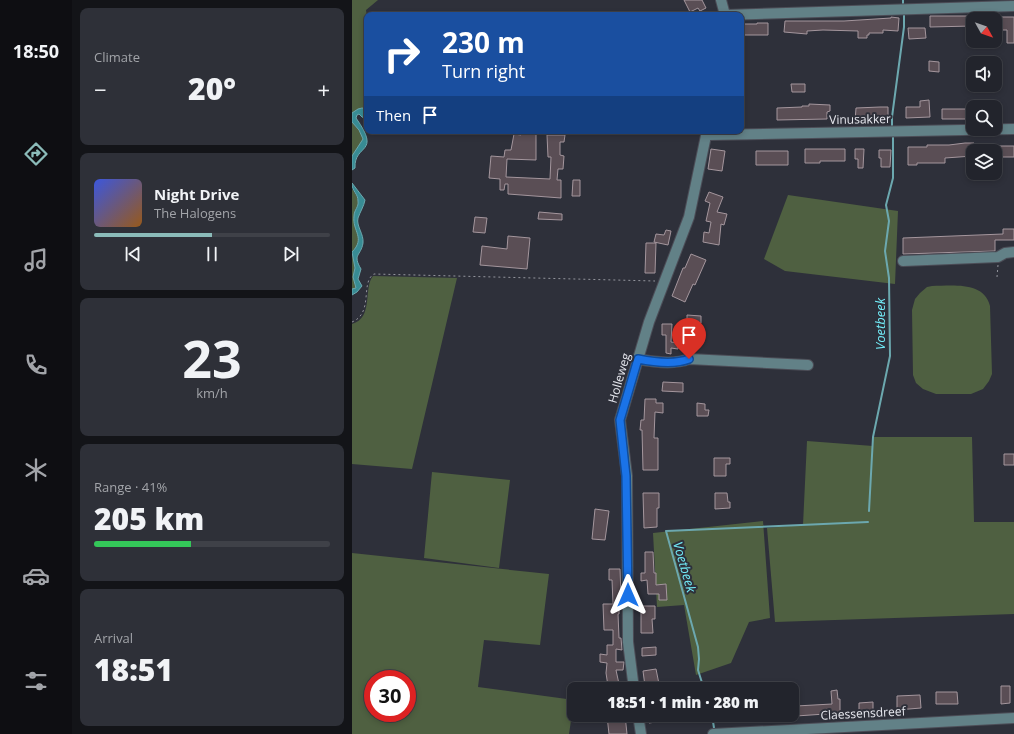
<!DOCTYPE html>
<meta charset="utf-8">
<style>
body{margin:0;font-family:"Open Sans",sans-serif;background:#2e3038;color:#f1f3f6;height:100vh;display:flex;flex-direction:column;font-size:15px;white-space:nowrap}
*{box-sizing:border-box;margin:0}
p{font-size:13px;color:#a2a4a9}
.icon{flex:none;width:22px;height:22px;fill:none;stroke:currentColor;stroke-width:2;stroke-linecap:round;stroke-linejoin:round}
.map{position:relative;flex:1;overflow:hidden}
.panel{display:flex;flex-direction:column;gap:8px;padding:8px;background:#131418;width:280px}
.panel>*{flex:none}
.top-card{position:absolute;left:12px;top:12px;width:380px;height:122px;border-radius:8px;box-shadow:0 2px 6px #0003,0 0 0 1px #3f4148;background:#1a4fa0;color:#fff;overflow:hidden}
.needle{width:26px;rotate:130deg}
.tools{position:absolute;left:614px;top:12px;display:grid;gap:8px}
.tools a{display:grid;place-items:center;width:36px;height:36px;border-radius:8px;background:#22242c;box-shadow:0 2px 6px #0003,0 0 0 1px #3f4148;font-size:20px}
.speed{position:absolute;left:12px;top:670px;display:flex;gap:8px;font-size:20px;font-weight:700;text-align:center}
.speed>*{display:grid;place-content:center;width:52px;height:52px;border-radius:50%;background:#22242c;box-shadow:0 2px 6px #0003,0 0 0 1px #3f4148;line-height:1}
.speed .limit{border:6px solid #d22;background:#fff;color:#111}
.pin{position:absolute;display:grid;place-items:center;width:34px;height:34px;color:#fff;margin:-41px -17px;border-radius:50% 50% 50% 0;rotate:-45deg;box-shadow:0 0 4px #0007}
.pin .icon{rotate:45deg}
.me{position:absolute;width:44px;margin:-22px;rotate:0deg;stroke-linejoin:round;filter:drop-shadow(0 0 3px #0008)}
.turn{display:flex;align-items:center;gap:14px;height:84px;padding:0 12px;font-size:18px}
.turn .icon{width:52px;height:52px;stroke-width:2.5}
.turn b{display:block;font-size:28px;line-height:34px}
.then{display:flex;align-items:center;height:38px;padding:0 12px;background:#0003;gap:8px;font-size:15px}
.big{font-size:30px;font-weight:800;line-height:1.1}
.panel .card{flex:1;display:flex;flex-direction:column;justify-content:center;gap:6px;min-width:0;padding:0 14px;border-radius:8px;background:#2e3038}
.panel .dial{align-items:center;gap:0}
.dial b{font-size:52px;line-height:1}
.song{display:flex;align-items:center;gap:12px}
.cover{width:48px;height:48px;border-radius:6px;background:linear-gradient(135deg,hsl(230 70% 55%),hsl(30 70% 35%))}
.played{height:4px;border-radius:2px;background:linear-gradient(90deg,#8bbbb9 50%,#3f4148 50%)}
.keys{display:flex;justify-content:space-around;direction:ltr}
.heat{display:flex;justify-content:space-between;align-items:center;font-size:22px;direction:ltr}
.charge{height:6px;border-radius:3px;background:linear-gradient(90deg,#34c759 41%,#3f4148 0)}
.trip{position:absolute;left:215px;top:682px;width:232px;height:40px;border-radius:8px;background:#22242c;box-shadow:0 2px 6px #0003,0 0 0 1px #3f4148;font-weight:800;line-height:40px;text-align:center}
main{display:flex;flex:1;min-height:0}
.menu{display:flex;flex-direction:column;width:72px;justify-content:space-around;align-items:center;background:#0e0e12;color:#a2a4a9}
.menu .icon{width:28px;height:28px}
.menu .on{color:#8bbbb9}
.menu b{font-size:18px;color:#f1f3f6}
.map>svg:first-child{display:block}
.green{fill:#4f6041;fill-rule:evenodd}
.water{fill:#388c94;stroke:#6ca8af}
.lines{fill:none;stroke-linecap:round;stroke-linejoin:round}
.stream{stroke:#6ca8af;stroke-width:2}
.building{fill:#5a4e55;stroke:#a4969d}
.minor-casing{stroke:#4c4d57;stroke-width:12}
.path{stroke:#93959d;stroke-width:1;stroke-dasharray:2 3;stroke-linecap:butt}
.minor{stroke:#628187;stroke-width:10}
.route-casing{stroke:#114b97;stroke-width:10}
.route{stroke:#1a73e8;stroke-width:7}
.labels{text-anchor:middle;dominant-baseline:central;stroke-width:4;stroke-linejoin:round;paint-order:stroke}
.street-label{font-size:12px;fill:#e7e8ef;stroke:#2e303a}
.water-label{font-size:13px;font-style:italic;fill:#72ecf8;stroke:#2e303a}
</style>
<main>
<nav class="menu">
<b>18:50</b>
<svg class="icon on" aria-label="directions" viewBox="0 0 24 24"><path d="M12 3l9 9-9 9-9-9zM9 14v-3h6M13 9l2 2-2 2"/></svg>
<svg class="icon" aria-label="music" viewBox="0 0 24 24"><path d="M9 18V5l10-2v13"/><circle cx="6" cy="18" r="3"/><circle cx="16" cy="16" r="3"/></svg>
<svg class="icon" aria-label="phone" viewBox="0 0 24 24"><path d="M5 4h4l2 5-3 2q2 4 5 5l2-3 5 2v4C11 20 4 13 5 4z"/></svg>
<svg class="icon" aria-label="climate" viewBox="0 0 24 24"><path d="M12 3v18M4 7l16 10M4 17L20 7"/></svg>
<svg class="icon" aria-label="car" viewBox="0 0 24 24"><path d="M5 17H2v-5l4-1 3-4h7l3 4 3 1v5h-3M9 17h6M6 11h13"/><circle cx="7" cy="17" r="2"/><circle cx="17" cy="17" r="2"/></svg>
<svg class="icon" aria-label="filters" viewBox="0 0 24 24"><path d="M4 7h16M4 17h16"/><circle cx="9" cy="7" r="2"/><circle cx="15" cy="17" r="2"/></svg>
</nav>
<section class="panel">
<div class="card"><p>Climate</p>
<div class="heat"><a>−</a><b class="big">20°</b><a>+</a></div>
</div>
<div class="card">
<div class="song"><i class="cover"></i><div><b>Night Drive</b><p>The Halogens</p></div></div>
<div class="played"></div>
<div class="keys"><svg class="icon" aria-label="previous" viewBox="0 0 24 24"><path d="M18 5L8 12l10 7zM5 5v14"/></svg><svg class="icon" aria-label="pause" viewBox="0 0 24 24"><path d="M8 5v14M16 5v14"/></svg><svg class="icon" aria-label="next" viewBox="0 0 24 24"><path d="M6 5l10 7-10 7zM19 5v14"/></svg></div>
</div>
<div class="card dial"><b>23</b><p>km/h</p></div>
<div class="card"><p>Range · 41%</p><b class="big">205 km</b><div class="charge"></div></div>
<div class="card"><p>Arrival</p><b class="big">18:51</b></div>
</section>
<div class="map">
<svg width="662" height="734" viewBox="0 0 662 734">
<rect width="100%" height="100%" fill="#2e303a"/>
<path class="green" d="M 0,0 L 26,0 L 14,10 L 15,17 C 15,27 17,39 15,49 C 13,60 11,72 13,83 L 15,85 L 15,109 L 6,109 L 0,113 Z
M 0,122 L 7,130 L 11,139 L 0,157 Z
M 0,189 C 6,196 9,203 3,211 L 7,241 L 5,247 L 0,252 L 3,268 L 1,277 L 4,287 L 4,288 L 0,289 Z
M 436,195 L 546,211 L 543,284 L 433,271 L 412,259 Z
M 21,276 L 105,278 L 60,469 L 0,464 L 0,324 C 22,318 11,288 21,276 Z
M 580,286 C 600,286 632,281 638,306 L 640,374 L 637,381 L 631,389 L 619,394 L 584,394 L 571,389 L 564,383 L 561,375 L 560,310 L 563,299 L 568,293 L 575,287 Z
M 521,437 L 620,437 L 622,522 L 662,522 L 662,614 L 423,622 L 415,528 L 451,525 L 455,441 L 521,446 Z
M 80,472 L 158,480 L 147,568 L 72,558 Z
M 411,521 L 418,618 L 397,622 L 379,663 L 344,675 L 332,605 L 305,607 L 301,533 Z
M 0,553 L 197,574 L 188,645 L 132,640 L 126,687 L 222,700 L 217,734 L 0,734 ZM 21,679 L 55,679 L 55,713 L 21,713 Z"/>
<path class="water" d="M 10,108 L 15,109 L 15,119 L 10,117 L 7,114 L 5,115 L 4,118 C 30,155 2,143 3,168 L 0,170 L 0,156 L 11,139 L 7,130 L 0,122 L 0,113 L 6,109 Z
M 0,183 L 13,200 C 12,206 8,212 6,218 C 4,226 12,234 11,243 C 9,256 0,254 9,269 L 6,279 L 10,286 L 5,292 L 0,295 L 0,289 L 4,288 L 1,277 L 3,268 L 0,252 C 14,238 0,231 2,216 C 2,210 7,207 6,201 C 6,193 0,192 0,183 Z"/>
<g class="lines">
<path class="stream" d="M 551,0 L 551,4
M 540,126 L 540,117 L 552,27 L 552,15
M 517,511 L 521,437 L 538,356 L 537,278 L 533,251 L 537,221 L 534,205 L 541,178 L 541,136
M 352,689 L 346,670 L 347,659 L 346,647 L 314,531 L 516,522
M 360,715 L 362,728"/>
</g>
<path class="building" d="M 332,0 L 350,0 L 354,8 L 348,11 L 346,8 L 338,12 Z
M 633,13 L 646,13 L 646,17 L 662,17 L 662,43 L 655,43 L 655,30 L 643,30 L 643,19 L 633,19 Z
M 578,16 L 621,16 L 621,26 L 578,27 Z
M 539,17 L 547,18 L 546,31 L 531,30 L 531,33 L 517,33 L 517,35 L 515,35 L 515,38 L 506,38 L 506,31 L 471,30 L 455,31 L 455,34 L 432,32 L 433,21 L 492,21 L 539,18 Z
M 405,23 L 416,23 L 416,35 L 389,35 L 389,24 L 405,24 Z
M 556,28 L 573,28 L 574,38 L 557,39 Z
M 577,61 L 587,62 L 587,72 L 577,71 Z
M 439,84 L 453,84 L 453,92 L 440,92 Z
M 577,100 L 578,117 L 554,118 L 554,107 L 568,107 L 568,101 Z
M 457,104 L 478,105 L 478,111 L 475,112 L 475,119 L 425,120 L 425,108 L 450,107 L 450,106 L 457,106 Z
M 528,107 L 536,107 L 536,118 L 510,118 L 509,122 L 503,122 L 504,108 Z
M 590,109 L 621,109 L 621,119 L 590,119 Z
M 169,131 L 184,131 L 184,160 L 155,159 L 154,177 L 198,179 L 199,157 L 196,157 L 195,135 L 213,135 L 212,142 L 208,142 L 208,155 L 212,156 L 211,169 L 206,169 L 205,180 L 209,180 L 209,198 L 156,194 L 156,184 L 153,184 L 152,190 L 148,190 L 148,179 L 137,178 L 139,156 L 152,157 L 153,150 L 159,150 L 162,134 L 169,135 Z
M 613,143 L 622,143 L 621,156 L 593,158 L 593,163 L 565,163 L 565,165 L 556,165 L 556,147 L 575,147 L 575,145 L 597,145 Z
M 643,146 L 662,146 L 662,157 L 643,157 Z
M 359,149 L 373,151 L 370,171 L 356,169 Z
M 453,149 L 493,149 L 493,161 L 468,161 L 468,163 L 453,163 Z
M 503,149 L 512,149 L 511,168 L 506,168 L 506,159 L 503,159 Z
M 527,150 L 539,150 L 538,167 L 529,167 L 529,158 L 527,158 Z
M 404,151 L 436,151 L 436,165 L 404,165 Z
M 221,180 L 228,180 L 228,196 L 220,196 Z
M 357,192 L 371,197 L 365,212 L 375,214 L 372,225 L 369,224 L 367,245 L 351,242 L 352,232 L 357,233 L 359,222 L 354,221 L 358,203 L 353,201 Z
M 187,212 L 210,214 L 210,220 L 186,219 Z
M 123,217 L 135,218 L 133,233 L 121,232 Z
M 651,229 L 662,229 L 662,240 L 643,240 L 643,251 L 551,254 L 551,238 L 651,234 Z
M 314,230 L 319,231 L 316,245 L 302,242 L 304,234 L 312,235 Z
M 156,236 L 178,238 L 175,269 L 128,265 L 130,246 L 155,249 Z
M 294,243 L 304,243 L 303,273 L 293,273 Z
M 339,254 L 354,260 L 343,285 L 341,284 L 333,302 L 320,296 L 331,268 L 333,268 Z
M 335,315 L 349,316 L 349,323 L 335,322 Z
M 310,324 L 320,324 L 319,342 L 326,343 L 326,349 L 319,348 L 319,354 L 314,353 L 314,335 L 310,335 Z
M 311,382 L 331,383 L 331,392 L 310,391 Z
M 293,399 L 304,399 L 304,403 L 311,403 L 311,413 L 303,412 L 302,438 L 306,438 L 306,470 L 291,470 L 290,430 L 288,430 L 289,420 L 292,420 Z
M 345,403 L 353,404 L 353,410 L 357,410 L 356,416 L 345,416 Z
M 652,454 L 662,454 L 662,465 L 652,465 Z
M 362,458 L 378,458 L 378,464 L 374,464 L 374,476 L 362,476 Z
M 291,493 L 307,493 L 307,508 L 305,508 L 305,527 L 292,528 Z
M 363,493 L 375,493 L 376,502 L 378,502 L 378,508 L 363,509 Z
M 243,509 L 257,511 L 253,540 L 240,539 Z
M 293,552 L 301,552 L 302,573 L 304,573 L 304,585 L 314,584 L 315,600 L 307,600 L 307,594 L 296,594 L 295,580 L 289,581 L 289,573 L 293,573 Z
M 257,569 L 268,569 L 269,596 L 267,596 L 267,614 L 266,614 L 267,638 L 269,638 L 270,650 L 264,649 L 264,662 L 272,662 L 271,670 L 264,670 L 267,684 L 256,686 L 254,673 L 255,663 L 248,662 L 248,654 L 255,655 L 255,645 L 261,645 L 261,630 L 252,630 L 251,604 L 261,604 L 260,580 L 257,580 Z
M 289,606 L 303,606 L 303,619 L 300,619 L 301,633 L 289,633 Z
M 304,647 L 304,655 L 290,656 L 290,648 Z
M 304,669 L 307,684 L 293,686 L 291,671 Z
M 649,686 L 658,686 L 658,703 L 649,704 Z
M 485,690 L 486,699 L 488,699 L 488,713 L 444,716 L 444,706 L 480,704 L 479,691 Z
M 584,692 L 605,692 L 606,704 L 584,704 Z
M 568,695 L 569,708 L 545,710 L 545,696 Z
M 521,702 L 521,712 L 507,712 L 507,703 Z
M 273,715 L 275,734 L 257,734 L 255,716 Z
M 296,715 L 310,715 L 311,721 L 297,723 Z"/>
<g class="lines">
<g class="minor-casing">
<path id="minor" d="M 369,0 L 373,15
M 373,15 L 662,6
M 355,135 L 662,129
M 551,261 L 646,257 L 653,253 L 662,252
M 286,359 C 301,362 322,365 337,359 L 456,365
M 282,689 L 276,642 L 275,476 L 268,420 L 297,322 L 337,217 L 355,131
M 286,715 L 289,734
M 361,734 L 662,718"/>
</g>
<path class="path" d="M 645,277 L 646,265
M 0,322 C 22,313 8,282 22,274 L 303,281"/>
<use href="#minor" class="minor"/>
</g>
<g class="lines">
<g class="route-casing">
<path id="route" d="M 276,595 L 274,476 L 268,420 L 286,359 C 301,362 322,365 337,359"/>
</g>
<use href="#route" class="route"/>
</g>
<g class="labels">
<g class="street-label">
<text transform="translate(508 119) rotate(-1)">Vinusakker</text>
<text transform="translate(267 378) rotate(-74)">Holleweg</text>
<text transform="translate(511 713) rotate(-3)">Claessensdreef</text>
</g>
<g class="water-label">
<text transform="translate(528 324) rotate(-90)">Voetbeek</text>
<text transform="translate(333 567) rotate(74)">Voetbeek</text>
</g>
</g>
</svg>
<div class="tools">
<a><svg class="needle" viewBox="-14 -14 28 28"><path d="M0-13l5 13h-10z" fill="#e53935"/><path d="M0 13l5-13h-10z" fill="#a2a4a9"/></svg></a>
<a><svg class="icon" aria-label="sound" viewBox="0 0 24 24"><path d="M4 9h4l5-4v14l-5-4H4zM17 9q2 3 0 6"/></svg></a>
<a><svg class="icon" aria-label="search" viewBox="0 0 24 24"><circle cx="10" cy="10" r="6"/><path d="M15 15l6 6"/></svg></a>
<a><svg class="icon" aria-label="layers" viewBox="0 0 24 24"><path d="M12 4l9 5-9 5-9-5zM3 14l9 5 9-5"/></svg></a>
</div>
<div class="speed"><div class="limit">30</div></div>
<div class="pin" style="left:337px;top:359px;background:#d93025"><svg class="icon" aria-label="arrive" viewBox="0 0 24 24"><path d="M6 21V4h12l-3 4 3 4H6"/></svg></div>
<svg class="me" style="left:276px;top:595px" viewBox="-20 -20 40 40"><path d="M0-17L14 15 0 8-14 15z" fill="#1a73e8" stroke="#fff" stroke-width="4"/></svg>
<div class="trip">18:51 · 1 min · 280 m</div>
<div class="top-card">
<div class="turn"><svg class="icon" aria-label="right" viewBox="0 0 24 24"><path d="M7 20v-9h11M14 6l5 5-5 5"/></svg><div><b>230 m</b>Turn right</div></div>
<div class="then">Then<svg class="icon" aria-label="arrive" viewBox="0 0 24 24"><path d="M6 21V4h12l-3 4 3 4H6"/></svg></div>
</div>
</div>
</main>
